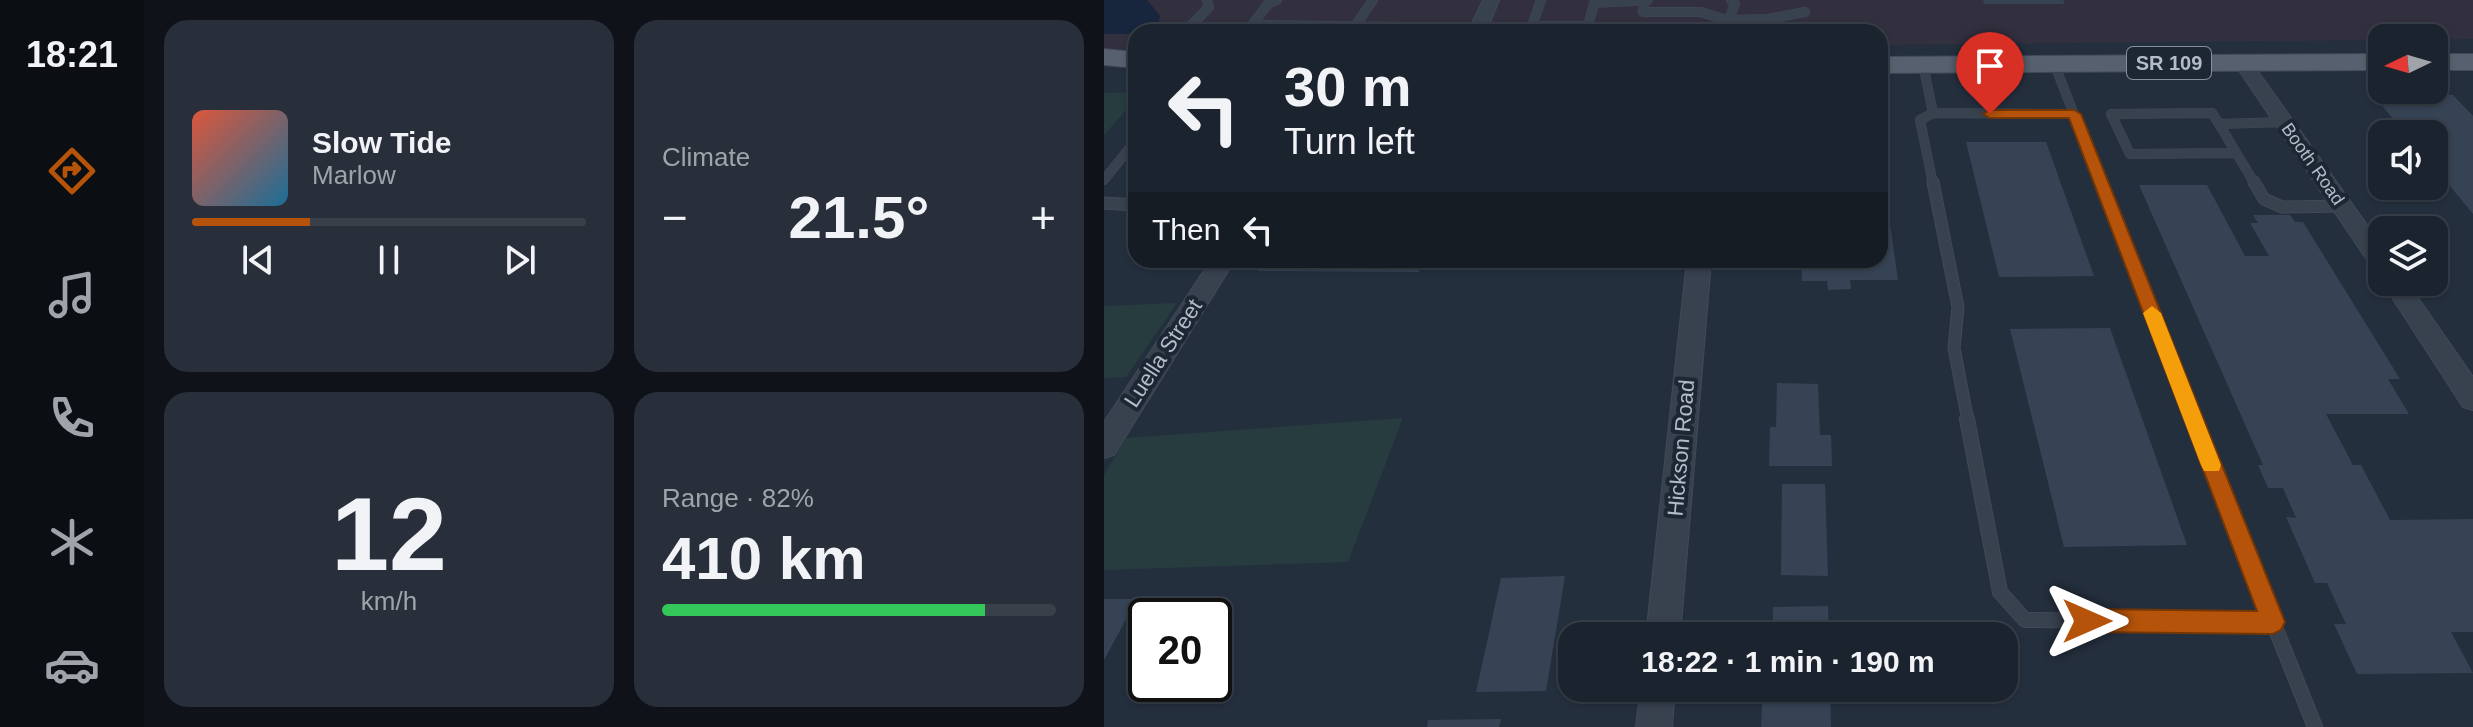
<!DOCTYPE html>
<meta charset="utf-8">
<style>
body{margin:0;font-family:Arial,sans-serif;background:#282f3a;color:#f1f3f6;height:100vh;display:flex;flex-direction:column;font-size:30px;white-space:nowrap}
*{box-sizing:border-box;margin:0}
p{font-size:26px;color:#a0a4aa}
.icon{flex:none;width:44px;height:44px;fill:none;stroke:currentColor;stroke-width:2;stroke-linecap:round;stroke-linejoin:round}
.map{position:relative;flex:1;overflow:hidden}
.side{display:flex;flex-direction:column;gap:20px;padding:20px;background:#0f1319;width:960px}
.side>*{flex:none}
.hud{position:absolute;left:24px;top:24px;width:760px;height:244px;border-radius:24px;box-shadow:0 2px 6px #0004,0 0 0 2px #39404a;background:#1b232e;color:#f1f3f6;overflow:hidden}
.needle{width:52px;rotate:265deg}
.buttons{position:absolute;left:1264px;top:24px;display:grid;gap:16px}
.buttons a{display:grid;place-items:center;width:80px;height:80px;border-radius:16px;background:#1b232e;box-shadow:0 2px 6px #0004,0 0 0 2px #39404a;font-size:40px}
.speed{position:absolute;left:24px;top:598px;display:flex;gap:16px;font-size:40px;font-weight:700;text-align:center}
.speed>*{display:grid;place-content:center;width:104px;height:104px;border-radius:50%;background:#1b232e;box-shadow:0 2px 6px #0004,0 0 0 2px #39404a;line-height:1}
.speed .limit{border:4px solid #111;border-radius:12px;background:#fff;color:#111}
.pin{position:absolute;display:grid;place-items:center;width:68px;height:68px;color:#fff;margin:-82px -34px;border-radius:50% 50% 50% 0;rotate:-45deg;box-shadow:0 0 8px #0007}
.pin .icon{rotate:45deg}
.me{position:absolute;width:88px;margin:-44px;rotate:90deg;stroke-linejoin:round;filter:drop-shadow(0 0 6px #0008)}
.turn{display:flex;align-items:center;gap:28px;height:168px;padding:0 24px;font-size:36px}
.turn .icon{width:104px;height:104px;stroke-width:2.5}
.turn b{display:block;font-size:56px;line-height:68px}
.then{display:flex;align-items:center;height:76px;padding:0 24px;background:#0003;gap:16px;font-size:30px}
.big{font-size:60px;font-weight:600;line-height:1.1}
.side .card{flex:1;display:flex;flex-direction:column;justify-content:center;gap:12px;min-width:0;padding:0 28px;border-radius:24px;background:#282f3a}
.side .dial{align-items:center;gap:0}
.dial b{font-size:104px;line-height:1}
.song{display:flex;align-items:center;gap:24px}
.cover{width:96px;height:96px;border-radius:12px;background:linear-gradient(135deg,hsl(10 70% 55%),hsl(200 70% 35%))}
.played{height:8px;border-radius:4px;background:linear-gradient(90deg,#b45309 30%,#39404a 30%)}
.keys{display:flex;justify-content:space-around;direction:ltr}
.heat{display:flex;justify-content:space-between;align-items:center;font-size:44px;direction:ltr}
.charge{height:12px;border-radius:6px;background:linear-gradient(90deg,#34c759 82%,#39404a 0)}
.side .tiles{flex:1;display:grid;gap:20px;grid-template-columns:repeat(2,1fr)}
.trip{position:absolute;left:454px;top:622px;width:460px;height:80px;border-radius:24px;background:#1b232e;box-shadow:0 2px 6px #0004,0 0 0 2px #39404a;font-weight:600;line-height:80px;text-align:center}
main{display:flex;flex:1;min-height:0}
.tab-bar{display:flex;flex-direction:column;width:144px;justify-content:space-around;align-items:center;background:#0b0e12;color:#a0a4aa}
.tab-bar .icon{width:56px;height:56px}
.tab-bar .active{color:#b45309}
.tab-bar b{font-size:36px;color:#f1f3f6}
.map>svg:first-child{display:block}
.medical{fill:#32303f}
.green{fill:#263c3f}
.water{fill:#17263c}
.building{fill:#364354}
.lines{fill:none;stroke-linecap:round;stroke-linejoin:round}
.lane-far2-casing{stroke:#414a57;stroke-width:10}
.lane-far1-casing{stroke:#414a57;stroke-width:13}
.lane-casing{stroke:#414a57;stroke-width:16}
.street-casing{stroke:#414a57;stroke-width:2}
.primary-casing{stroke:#414a57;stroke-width:2}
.lane-far2{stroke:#38414e;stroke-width:9}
.lane-far1{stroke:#38414e;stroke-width:11}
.lane{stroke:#38414e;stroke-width:14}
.street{fill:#38414e;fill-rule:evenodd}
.primary{fill:#56606e;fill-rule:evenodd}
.route{fill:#b45309;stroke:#753606;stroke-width:2}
.slow{fill:#f59e0b}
.labels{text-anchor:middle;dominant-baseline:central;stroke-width:8;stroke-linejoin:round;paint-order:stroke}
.far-street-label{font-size:18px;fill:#b4bcc9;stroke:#1d2633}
.shield{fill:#1d2633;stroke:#878f9c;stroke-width:2}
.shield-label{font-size:20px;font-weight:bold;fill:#b4bcc9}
.street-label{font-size:22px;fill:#b4bcc9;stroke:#1d2633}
</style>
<main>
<nav class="tab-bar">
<b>18:21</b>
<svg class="icon active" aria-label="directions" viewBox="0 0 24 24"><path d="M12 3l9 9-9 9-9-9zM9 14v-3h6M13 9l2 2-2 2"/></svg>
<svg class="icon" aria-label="music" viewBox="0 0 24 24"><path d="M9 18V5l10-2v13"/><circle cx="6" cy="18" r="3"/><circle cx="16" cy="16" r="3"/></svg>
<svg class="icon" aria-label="phone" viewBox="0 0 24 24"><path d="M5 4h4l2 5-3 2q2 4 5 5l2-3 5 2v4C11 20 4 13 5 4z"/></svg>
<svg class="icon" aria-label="climate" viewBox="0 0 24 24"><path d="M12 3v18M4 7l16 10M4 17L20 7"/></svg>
<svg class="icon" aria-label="car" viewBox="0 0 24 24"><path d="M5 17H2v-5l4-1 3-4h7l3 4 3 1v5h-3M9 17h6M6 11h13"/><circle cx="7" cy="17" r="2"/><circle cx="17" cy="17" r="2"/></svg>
</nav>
<section class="side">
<div class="tiles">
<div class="card">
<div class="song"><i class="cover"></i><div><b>Slow Tide</b><p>Marlow</p></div></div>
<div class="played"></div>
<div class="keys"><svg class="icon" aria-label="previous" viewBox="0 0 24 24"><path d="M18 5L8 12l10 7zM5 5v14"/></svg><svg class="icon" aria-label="pause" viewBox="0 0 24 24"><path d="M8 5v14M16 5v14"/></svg><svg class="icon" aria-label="next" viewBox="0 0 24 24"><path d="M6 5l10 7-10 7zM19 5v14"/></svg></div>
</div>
<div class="card"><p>Climate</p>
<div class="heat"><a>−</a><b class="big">21.5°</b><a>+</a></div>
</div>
<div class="card dial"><b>12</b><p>km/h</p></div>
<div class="card"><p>Range · 82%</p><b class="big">410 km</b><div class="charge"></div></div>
</div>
</section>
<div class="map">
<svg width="1369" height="727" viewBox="0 0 1369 727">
<rect width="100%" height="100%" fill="#242f3e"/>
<path class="medical" d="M 43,0 L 378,0 L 364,32 L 32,32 L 32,49 L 0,49 L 0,34 L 24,34 L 56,16 Z
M 396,0 L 1369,0 L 1369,39 L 776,45 L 776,32 L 383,32 Z"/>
<path class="green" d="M 32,92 L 32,99 L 0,135 L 0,93 Z
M 73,303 L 22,377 L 0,378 L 0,306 Z
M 299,418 L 244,562 L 0,570 L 0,475 L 22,438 Z"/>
<path class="water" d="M 0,0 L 43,0 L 56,16 L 55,22 L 24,34 L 0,34 Z"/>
<path class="building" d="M 879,0 L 959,0 L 961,4 L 880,4 Z
M 1269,95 L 1349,95 L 1369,116 L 1369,214 L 1337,175 L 1330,175 L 1330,134 L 1302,134 Z
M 862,142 L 942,142 L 990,276 L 895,277 Z
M 776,181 L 780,181 L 794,280 L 746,280 L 747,289 L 724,290 L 723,281 L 698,281 L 697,260 L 776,260 Z
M 1035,185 L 1103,185 L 1141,256 L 1165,256 L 1146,223 L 1154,223 L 1149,215 L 1186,215 L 1191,222 L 1199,222 L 1296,379 L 1284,379 L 1305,414 L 1222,414 L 1249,465 L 1257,465 L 1286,520 L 1369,519 L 1369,632 L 1347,632 L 1369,673 L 1253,674 L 1230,624 L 1242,624 L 1223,583 L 1211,583 L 1182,517 L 1192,518 L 1179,488 L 1164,488 L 1154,465 L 1159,465 Z
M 160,260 L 320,260 L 315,272 L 153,271 Z
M 1006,328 L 1083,545 L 960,547 L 906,329 Z
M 673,383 L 714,384 L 716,435 L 727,435 L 728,466 L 665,466 L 666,427 L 672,427 Z
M 678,484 L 721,484 L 724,576 L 677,575 Z
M 461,576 L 442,691 L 372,692 L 397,578 Z
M 0,599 L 33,599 L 0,660 Z
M 724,606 L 725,636 L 669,636 L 669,607 Z
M 659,688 L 726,688 L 727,727 L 657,727 Z
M 397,719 L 395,727 L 323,727 L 324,720 Z"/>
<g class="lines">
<g class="lane-far2-casing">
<path id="lane-far2" d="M 173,0 L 164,4 L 148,25 L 375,28
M 437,0 L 428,26 L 484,26 L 491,0
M 491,3 L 544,0
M 540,3 L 539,12 L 597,12 L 622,20 L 664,19 L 701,12
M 81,32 L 105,7 L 103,0
M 247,32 L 269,0
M 620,32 L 631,4 L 627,0
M 950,63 L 997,184
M 819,64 L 829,113 L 816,120 L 829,184
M 829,113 L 970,114
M 1115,124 L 1108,113 L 1007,114 L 1026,154 L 1132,153
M 0,180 L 32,140
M 1151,184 L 1115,124 L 1180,122"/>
</g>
<g class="lane-far1-casing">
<path id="lane-far1" d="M 829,182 L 854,307 L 850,348 L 864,421
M 997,182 L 1090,421
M 1150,182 L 1160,199 L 1178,207 L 1238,206
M 0,203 L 32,205"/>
</g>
<g class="lane-casing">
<path id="lane" d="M 863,419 L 896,592 L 921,620 L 1169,622 L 1089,419
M 1169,622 L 1211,727"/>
</g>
<g class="street-casing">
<path id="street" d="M 379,0 L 395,0 L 382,32 L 364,32 Z
M 1139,58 L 1145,59 L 1278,246 L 1278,272 L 1270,270 L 1130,63 Z
M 107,260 L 131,260 L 10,455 L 0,458 L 0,422 Z
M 583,260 L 607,260 L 576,636 L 542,636 Z
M 1278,282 L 1303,282 L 1369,377 L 1369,410 L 1359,407 Z
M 537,688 L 571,688 L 568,727 L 532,727 Z"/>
</g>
<g class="primary-casing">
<path id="primary" d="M 0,49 L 32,52 L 32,68 L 0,65 Z
M 1278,54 L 1278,70 L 776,73 L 776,57 Z
M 1330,54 L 1369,54 L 1369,70 L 1330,70 Z"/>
</g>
<use href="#lane-far2" class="lane-far2"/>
<use href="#lane-far1" class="lane-far1"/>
<use href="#lane" class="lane"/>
<use href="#street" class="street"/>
<use href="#primary" class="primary"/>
</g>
<path class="route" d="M 970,110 L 977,114 L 1181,622 L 1177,630 L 1169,634 L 983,632 L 975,629 L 972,621 L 975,612 L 983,609 L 1153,611 L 965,118 L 886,118 L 879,114 L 886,110 Z"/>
<path class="slow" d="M 1048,306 L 1057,313 L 1117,465 L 1115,471 L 1100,471 L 1097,465 L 1039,313 Z"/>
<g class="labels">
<g class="far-street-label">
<text transform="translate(1209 164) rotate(55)">Booth Road</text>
</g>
<rect class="shield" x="1023" y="47" width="84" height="32" rx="6"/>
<g class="shield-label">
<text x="1065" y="63">SR 109</text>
</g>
<g class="street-label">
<text transform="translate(59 353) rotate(-57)">Luella Street</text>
<text transform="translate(577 448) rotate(-85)">Hickson Road</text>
</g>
</g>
</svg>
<div class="buttons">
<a><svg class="needle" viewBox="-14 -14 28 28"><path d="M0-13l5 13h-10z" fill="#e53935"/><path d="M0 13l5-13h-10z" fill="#a0a4aa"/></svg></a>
<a><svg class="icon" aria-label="sound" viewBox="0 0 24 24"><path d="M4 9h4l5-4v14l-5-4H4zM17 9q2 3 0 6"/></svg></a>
<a><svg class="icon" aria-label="layers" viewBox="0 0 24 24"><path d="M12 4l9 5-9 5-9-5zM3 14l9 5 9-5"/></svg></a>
</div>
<div class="speed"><div class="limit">20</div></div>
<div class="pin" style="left:886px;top:114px;background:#d93025"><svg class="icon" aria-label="arrive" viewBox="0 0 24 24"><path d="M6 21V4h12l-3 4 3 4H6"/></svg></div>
<svg class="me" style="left:983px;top:621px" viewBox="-20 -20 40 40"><path d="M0-17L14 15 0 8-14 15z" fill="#b45309" stroke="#fff" stroke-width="4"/></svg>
<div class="trip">18:22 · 1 min · 190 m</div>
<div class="hud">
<div class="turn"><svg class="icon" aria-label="left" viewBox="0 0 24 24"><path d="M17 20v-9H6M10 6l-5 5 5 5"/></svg><div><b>30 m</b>Turn left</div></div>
<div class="then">Then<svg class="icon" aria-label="left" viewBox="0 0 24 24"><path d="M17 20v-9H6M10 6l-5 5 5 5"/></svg></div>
</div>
</div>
</main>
